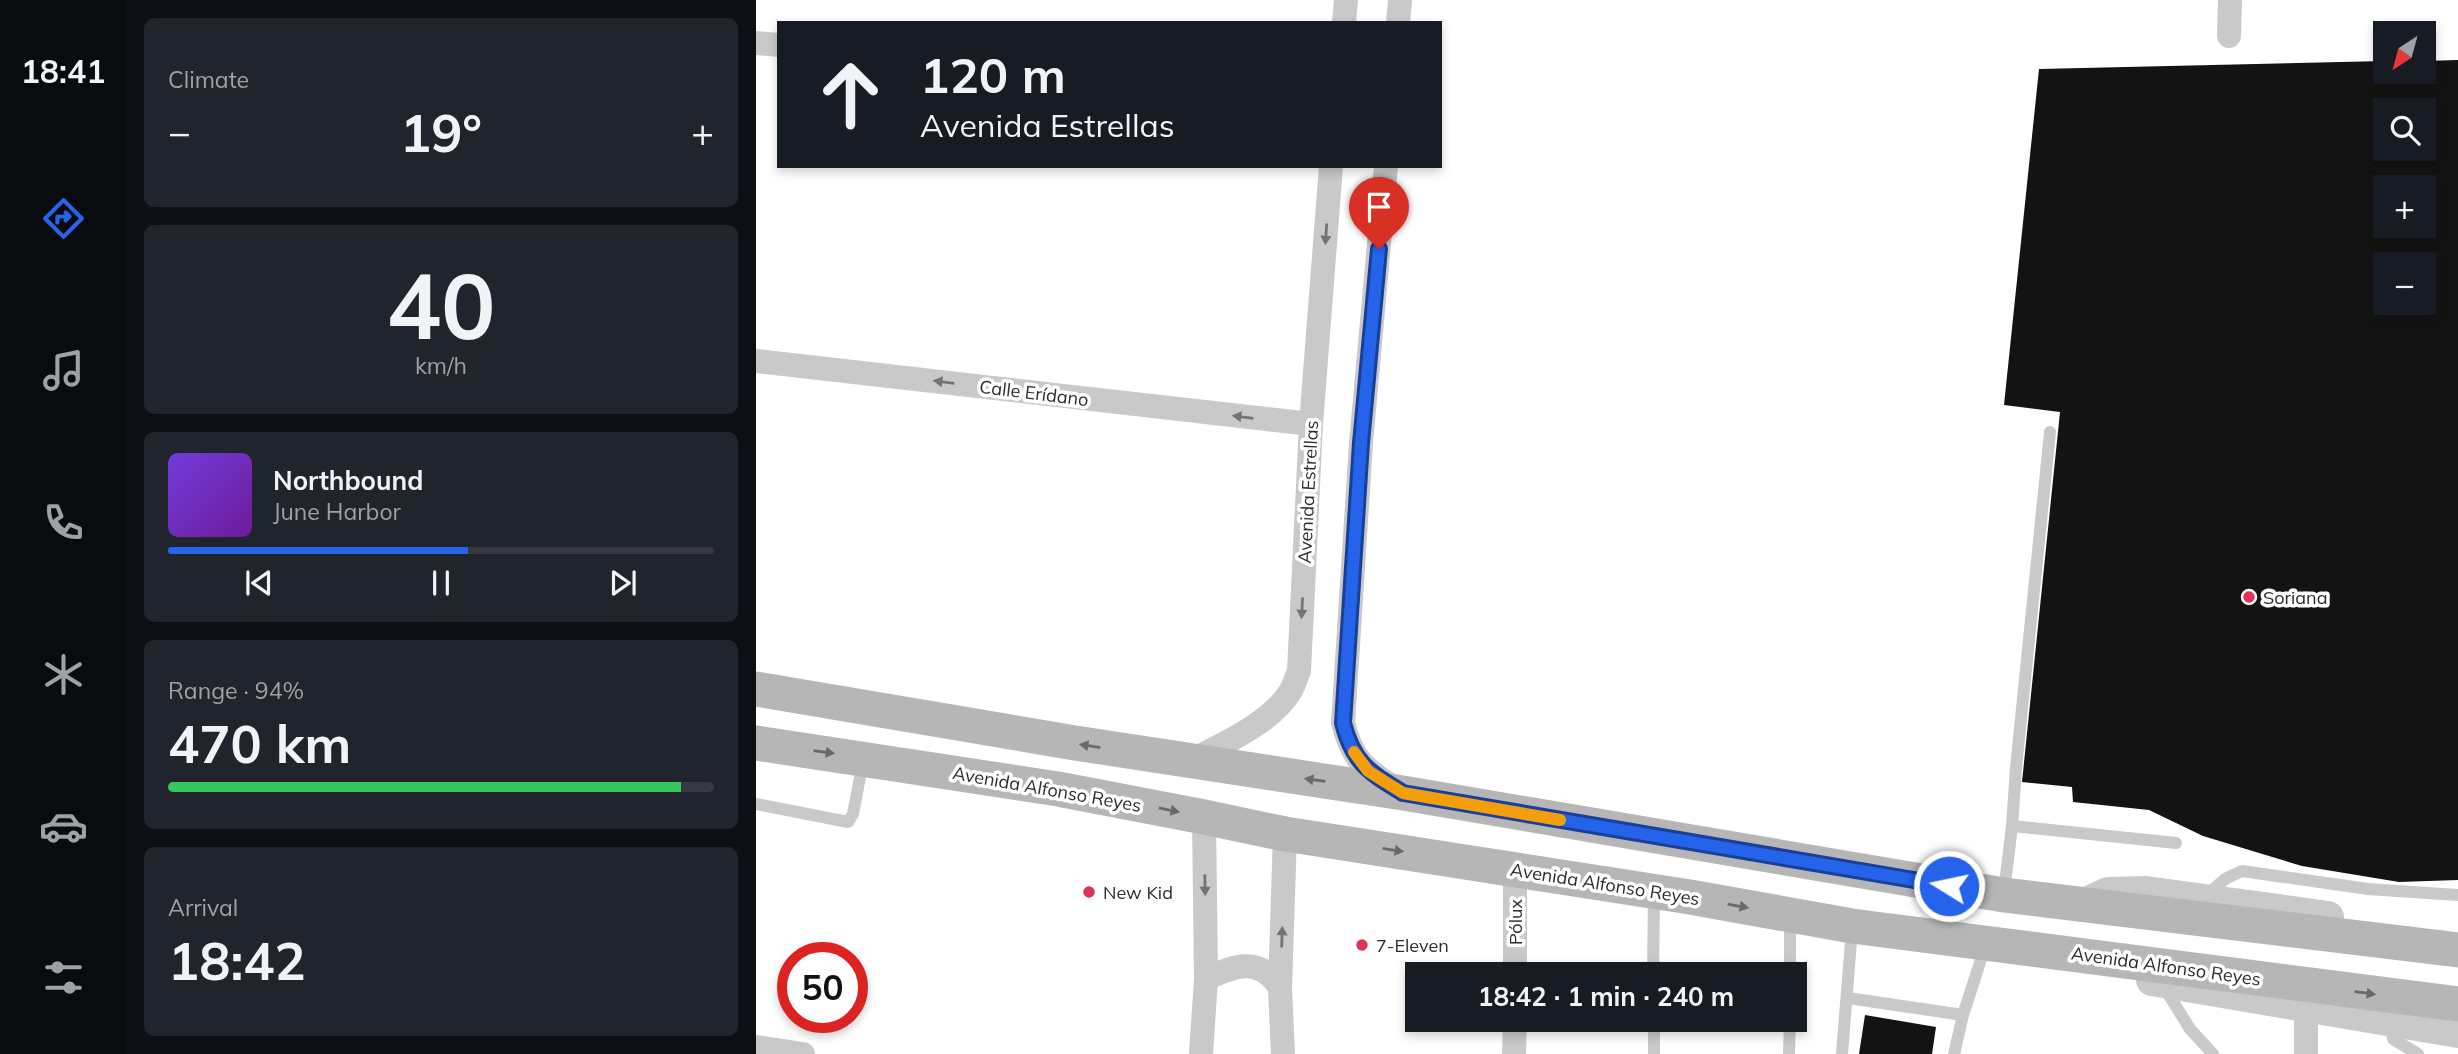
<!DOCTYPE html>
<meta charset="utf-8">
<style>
body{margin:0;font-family:Mulish,sans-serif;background:#20242c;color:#f1f3f6;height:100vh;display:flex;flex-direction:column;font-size:26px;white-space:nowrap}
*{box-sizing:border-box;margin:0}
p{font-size:23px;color:#9ea1a6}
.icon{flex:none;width:38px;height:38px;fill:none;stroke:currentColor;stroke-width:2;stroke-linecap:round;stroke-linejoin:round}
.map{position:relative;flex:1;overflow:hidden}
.details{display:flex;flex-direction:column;gap:18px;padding:18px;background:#0d0f14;width:630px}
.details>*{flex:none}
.top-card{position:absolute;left:21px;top:21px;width:665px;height:147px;border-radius:0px;box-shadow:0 4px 10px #0003;background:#171b24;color:#f1f3f6;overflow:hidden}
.needle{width:46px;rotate:216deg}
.buttons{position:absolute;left:1617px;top:21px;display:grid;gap:14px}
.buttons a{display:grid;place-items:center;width:63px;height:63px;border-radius:0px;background:#171b24;box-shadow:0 4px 10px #0003;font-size:35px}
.speed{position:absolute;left:21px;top:942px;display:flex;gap:14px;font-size:35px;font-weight:700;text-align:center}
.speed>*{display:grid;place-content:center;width:91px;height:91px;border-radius:50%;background:#171b24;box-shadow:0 4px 10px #0003;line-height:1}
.speed .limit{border:10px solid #d22;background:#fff;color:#111}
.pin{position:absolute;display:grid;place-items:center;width:60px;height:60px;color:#fff;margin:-72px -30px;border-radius:50% 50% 50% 0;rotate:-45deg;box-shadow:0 0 7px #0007}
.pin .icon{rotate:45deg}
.me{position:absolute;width:77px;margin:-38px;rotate:280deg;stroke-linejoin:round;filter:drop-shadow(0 0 5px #0008)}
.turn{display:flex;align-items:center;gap:24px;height:147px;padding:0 28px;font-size:32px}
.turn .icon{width:91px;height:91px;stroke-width:2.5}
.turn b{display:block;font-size:49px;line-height:60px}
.big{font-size:52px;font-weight:700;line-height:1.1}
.details .card{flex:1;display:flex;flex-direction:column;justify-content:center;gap:10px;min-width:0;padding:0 24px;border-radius:10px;background:#20242c}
.details .dial{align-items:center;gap:0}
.dial b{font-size:91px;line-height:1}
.song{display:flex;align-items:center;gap:21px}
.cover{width:84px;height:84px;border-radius:10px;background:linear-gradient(135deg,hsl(260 70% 55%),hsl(280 70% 35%))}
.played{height:7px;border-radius:4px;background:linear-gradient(90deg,#2563eb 55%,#363941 55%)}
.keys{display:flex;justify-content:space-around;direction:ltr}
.heat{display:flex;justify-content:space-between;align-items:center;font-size:38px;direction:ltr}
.charge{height:10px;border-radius:5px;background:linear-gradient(90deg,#34c759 94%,#363941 0)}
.trip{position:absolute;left:649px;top:962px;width:402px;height:70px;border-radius:0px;background:#171b24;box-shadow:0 4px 10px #0003;font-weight:700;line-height:70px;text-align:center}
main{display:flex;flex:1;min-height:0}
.dock{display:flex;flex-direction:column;width:126px;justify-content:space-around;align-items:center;background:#090b0e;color:#9ea1a6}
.dock .icon{width:49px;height:49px}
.dock .selected{color:#2563eb}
.dock b{font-size:32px;color:#f1f3f6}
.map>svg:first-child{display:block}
.building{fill:#131313;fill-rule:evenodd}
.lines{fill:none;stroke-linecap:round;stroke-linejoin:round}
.service{stroke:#c9c9c9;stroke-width:12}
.minor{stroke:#c9c9c9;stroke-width:24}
.tertiary{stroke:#c9c9c9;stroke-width:32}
.secondary{stroke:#b6b6b6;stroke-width:35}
.oneway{fill:#737373}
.oneway2{fill:#6a6a6a}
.route-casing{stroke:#184099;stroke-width:18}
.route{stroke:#2563eb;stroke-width:12}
.slow{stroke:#f59e0b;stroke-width:12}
.poi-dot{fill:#dc3558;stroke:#fff;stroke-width:2.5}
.labels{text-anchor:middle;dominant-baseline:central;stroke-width:7;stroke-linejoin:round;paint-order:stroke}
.street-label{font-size:18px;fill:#2c2c2c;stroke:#fff}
.poi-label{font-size:18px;fill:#2c2c2c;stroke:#fff;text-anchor:start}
</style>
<main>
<nav class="dock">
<b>18:41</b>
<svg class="icon selected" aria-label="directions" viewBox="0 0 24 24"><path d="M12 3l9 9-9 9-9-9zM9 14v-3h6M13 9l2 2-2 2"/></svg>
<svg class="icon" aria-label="music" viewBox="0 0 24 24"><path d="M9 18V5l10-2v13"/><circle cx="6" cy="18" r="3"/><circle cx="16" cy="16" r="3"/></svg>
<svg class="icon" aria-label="phone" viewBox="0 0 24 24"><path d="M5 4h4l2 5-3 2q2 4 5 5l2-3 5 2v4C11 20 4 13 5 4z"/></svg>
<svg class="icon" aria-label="climate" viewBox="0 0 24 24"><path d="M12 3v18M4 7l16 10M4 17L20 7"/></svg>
<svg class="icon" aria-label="car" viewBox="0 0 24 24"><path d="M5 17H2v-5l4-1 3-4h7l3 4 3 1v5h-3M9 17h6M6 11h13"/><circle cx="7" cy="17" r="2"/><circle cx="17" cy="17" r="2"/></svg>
<svg class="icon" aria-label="filters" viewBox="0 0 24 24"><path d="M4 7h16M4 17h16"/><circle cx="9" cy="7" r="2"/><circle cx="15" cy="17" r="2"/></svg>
</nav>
<section class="details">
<div class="card"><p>Climate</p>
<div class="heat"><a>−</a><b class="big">19°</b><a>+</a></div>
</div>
<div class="card dial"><b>40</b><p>km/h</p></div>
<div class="card">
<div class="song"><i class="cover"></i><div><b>Northbound</b><p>June Harbor</p></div></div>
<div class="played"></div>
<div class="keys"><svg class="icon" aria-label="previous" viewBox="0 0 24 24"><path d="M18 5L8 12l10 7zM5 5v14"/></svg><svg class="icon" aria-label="pause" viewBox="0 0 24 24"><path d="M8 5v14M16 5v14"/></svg><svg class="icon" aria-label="next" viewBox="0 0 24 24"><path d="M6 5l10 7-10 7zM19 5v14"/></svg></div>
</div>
<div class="card"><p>Range · 94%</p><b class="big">470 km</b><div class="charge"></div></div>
<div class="card"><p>Arrival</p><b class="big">18:42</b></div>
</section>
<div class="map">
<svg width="1702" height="1054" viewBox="0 0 1702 1054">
<rect width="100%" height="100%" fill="#fff"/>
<path class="building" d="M 1702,60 L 1702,880 L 1643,882 L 1546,866 L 1447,836 L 1393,810 L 1317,802 L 1316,787 L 1266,782 L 1304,412 L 1248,405 L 1283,69 L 1629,61 L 1629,72 L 1668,72 L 1668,61 ZM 1629,110 L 1668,110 L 1668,149 L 1629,149 ZM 1629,187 L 1668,187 L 1668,226 L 1629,226 ZM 1629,264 L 1668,264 L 1668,303 L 1629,303 Z
M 1109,1015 L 1180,1027 L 1176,1054 L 1103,1054 Z"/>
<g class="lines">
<path class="service" d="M 0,804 L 92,822 L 97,814 L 107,761
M 1256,826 L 1260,768 L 1294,432
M 1248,892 L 1256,826 L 1420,843
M 1450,896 L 1469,879 L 1486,871 L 1612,889 L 1702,895
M 1034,919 L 1034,975
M 897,975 L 898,895
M 1408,987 L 1434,1029 L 1457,1054
M 1092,998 L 1207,1015
M 898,1020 L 898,1054
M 1634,1022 L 1637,1039 L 1662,1054
M 1033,1054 L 1034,1020
M 1086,1054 L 1096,929
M 1198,1054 L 1207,1015 L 1229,947"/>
<path class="minor" d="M 588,23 L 590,0
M 642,23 L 644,0
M 1473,36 L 1474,0
M 0,43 L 23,45
M 630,166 L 605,443 L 587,723 C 596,758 607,768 637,787
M 0,361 L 555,424
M 434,761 C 465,745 515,723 534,692 C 538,686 540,678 543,671 L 555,424 L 575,166
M 759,975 L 759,870
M 450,979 C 479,965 504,956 524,988
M 1550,1007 L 1550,1054
M 0,1047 L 47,1054
M 445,1054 L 450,979 L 448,817
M 527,1054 L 524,988 L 529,834
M 758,1054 L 759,1020"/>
<path class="tertiary" d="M 1328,904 L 1352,893 L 1390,892 L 1572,917
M 1396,980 L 1702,1032"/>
<path class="secondary" d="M 0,689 L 319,743 L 647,793 L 1248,895 L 1702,950
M 0,743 L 302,789 L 448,817 L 529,834 L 934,897 L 1096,926 L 1702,1004"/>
</g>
<defs><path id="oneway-solid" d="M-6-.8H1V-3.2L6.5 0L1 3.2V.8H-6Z" transform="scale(1.75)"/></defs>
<g class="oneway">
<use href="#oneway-solid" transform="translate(570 234) rotate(94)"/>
<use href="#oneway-solid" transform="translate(188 382) rotate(-173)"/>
<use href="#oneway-solid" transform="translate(487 417) rotate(-173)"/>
<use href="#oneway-solid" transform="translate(546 608) rotate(93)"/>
<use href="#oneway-solid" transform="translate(449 885) rotate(89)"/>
<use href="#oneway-solid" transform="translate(526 937) rotate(-88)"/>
</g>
<g class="oneway2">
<use href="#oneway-solid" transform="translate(334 746) rotate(-171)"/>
<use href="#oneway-solid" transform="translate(68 752) rotate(8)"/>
<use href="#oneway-solid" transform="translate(559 780) rotate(-172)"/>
<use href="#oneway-solid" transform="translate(413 810) rotate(11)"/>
<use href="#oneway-solid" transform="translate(637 850) rotate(9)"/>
<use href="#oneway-solid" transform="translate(982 906) rotate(10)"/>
<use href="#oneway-solid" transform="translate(1609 993) rotate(7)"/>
</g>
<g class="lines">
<g class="route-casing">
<path id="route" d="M 623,249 L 605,443 L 587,723 C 597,763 613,772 647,793 L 1193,886"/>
</g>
<use href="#route" class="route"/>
<path class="slow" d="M 598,752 L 612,771 L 647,793 L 804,820"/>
</g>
<g class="poi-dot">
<circle cx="1493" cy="597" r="7"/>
<circle cx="333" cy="892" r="7"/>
<circle cx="606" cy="945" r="7"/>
</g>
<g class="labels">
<g class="street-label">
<text transform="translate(278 393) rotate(7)">Calle Erídano</text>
<text transform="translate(552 492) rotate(-87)">Avenida Estrellas</text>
<text transform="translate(291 789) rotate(10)">Avenida Alfonso Reyes</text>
<text transform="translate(849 884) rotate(9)">Avenida Alfonso Reyes</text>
<text transform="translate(759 922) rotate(-90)">Pólux</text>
<text transform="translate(1410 966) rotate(8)">Avenida Alfonso Reyes</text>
</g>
<g class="poi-label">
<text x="1507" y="597">Soriana</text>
<text x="347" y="892">New Kid</text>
<text x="620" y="945">7-Eleven</text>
</g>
</g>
</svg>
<div class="buttons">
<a><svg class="needle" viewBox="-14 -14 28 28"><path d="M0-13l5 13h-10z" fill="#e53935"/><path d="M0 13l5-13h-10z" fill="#9ea1a6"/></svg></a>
<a><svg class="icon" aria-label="search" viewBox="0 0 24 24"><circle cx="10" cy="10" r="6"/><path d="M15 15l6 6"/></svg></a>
<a>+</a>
<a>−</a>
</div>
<div class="speed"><div class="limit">50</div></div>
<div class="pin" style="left:623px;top:249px;background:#d93025"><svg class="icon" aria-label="arrive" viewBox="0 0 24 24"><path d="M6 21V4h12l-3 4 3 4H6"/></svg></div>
<svg class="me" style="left:1193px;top:886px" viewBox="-20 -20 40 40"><circle r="17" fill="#2563eb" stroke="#fff" stroke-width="3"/><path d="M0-11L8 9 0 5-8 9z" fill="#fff"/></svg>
<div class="trip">18:42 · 1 min · 240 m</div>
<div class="top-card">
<div class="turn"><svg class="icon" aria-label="ahead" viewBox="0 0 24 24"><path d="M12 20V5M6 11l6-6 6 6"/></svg><div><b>120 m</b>Avenida Estrellas</div></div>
</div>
</div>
</main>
